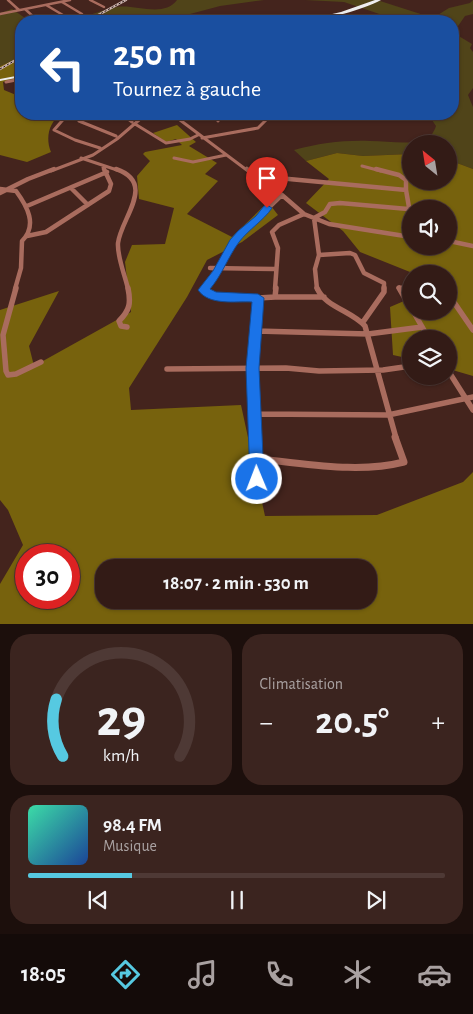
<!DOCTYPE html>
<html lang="fr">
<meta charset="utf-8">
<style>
body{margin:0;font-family:"Alegreya Sans",sans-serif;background:#3b241f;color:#f1f3f6;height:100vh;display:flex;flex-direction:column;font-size:19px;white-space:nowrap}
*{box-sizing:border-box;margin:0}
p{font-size:16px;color:#a9a1a1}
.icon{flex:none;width:28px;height:28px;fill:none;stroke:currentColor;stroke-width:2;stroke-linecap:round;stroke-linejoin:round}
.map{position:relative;height:624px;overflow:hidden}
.side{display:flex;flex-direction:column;gap:10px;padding:10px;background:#1c0f0c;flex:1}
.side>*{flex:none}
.top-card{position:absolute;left:15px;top:15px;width:444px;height:105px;border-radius:20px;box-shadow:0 1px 4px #0004,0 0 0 1px #4e3935;background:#1a4fa0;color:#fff;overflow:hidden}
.needle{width:32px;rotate:330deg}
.controls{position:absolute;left:402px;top:135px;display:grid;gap:10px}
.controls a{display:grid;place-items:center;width:55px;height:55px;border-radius:50%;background:#331b16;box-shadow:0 1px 4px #0004,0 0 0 1px #4e3935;font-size:25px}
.speed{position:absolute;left:15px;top:544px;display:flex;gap:10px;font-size:25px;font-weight:700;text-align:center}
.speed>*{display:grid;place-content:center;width:65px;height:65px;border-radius:50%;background:#331b16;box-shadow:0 1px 4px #0004,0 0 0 1px #4e3935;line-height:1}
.speed .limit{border:8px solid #d22;background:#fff;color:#111}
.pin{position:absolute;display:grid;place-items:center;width:42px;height:42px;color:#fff;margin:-51px -21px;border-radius:50% 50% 50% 0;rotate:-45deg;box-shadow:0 0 5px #0007}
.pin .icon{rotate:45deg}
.me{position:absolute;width:55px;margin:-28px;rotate:359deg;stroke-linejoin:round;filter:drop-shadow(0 0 4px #0008)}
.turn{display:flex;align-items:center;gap:18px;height:105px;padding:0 15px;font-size:22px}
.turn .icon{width:65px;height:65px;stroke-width:2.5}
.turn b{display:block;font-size:35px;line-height:42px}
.big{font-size:38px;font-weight:700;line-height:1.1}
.side .card{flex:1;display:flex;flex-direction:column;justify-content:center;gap:8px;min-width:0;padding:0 18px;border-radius:20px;background:#3b241f}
.side .dial{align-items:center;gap:0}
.dial svg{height:130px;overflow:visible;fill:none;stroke:#4e3935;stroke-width:7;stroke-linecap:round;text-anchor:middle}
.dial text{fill:#f1f3f6;stroke:none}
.song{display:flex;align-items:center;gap:15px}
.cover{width:60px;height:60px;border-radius:8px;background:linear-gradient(135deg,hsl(160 70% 55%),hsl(220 70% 35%))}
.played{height:5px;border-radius:2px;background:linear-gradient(90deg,#56c9e1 25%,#4e3935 25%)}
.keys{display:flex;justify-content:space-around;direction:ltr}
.heat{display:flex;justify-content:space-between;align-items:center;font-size:28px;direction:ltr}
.side .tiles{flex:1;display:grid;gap:10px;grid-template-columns:1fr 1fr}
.card:last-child{grid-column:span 2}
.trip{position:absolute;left:95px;top:559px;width:282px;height:50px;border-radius:20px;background:#331b16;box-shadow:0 1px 4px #0004,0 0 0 1px #4e3935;font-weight:700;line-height:50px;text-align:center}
.menu{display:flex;height:80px;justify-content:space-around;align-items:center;background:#140b09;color:#a9a1a1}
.menu .icon{width:35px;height:35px}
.menu .active{color:#56c9e1}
.menu b{font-size:22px;color:#f1f3f6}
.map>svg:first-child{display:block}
.green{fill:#504419}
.forest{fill:#77620d;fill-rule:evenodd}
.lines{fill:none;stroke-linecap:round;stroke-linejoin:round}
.minor-far4{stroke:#a96c5e;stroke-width:2.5}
.minor-far3{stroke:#a96c5e;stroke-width:3}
.minor-far2{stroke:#a96c5e;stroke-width:4.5}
.minor-far1{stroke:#a96c5e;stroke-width:5.5}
.minor{stroke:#a96c5e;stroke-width:7}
.highway{fill:#eee;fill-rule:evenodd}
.rail-casing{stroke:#cdb4af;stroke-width:2.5}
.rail{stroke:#21120f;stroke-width:1;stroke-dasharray:2;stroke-linecap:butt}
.route{fill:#1a73e8;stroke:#114b97}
</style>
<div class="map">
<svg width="473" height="624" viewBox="0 0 473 624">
<rect width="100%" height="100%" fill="#44241d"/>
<path class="green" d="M 177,0 L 264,0 L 220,6 L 175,18 L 171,21 L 73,21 C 87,16 102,10 117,7 C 135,4 164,18 177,0 Z
M 305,0 L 377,0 L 433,18 L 449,8 L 470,3 L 473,0 L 473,14 L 465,16 L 456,29 L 457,35 L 472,44 L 470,48 L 473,52 L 473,88 L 468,95 L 473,107 L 473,169 L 449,160 L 449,144 L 411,144 L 411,154 L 363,156 L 337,153 L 306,161 L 294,150 C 320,143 344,140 370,141 C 388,141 407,145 424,140 C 431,137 434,132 436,126 L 428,114 L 452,114 L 452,21 L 400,21 L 344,2 Z
M 12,9 L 28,20 L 18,24 L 21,28 L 21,57 L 0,66 L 0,13 Z"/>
<path class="forest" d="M 21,57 L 21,71 L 15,79 L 3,82 L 4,90 L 21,97 L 21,114 L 62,114 C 49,121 45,138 51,152 L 27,162 L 0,155 L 0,66 Z
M 177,125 L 196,142 L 189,146 L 217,163 L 205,174 L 218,181 L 187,214 L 232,237 L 268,202 L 278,215 L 242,242 L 207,260 L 187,297 L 129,388 L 131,410 L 241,405 L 265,516 L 377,515 L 463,482 L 473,472 L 473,624 L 0,624 L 0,584 L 23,545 L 8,510 L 0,500 L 0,310 L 59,291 L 29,346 L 34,366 L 131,312 L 125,262 L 132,245 L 165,244 L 174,208 L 139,199 L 137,176 L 150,161 L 143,154 L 145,152 L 182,145 L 176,139 L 166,142 L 153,133 ZM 26,555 L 69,555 L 69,598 L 26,598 ZM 104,568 L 369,568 L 369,600 L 104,600 Z
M 337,153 L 363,156 L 411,154 L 411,181 L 449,181 L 449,160 L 473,169 L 473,376 L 449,369 L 449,339 L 411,339 L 411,359 L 393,355 L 390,307 L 411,298 L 411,311 L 449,311 L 449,274 L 415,274 L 360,252 L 343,231 L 306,203 L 329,179 L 306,161 ZM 411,209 L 449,209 L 449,246 L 411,246 Z"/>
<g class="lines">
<path class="minor-far4" d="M 8,0 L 19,10
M 90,0 L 104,7
M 62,2 L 82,14 L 79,16
M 46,5 L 68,18
M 25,9 L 38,21
M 0,14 L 70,0
M 249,17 L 269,21"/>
<path class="minor-far3" d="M 6,82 L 21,79
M 68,114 L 54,130 L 75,140 L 100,148
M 129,114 L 127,118 L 132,122
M 172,114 L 248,171
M 202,114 L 215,116 L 218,121
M 361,114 L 379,114
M 89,118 L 98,114
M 79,121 L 116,136
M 135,124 L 166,143 L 190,139 L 198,135
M 202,138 L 258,128 L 272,114
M 81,158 L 120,171
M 174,158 L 193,162 L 226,155
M 102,165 L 105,171
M 362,166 L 381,171
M 51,171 L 93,155 L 117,139 L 146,114"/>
<path class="minor-far2" d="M 116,169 C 157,183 121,218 118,243 C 117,257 125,275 128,289
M 247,169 L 282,195 L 304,214 L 329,224 L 411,237
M 376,169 L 399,175 L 406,180 L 406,190
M 257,176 L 406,190 L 410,213 L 409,236
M 71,188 L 88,205
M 0,189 L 16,191 C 27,206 38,225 22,241 L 21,268 L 15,289
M 0,193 L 28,179 L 54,169
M 27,206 L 107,172
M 27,236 L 46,232 L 109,191 L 111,184 L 104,169
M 449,241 L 473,246
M 319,255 L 350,253 L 355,255 L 364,273 L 384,283 L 384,289
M 210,268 L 275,269
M 204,289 L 234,241 L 282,195
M 275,289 L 278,248 L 272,232 L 279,225 L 304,214
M 317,289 L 315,269 L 319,255 L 314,218 L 325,212 L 330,204 L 340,203 L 408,209
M 400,289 L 399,288 L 411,287"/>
<path class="minor-far1" d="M 16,288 L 3,335 L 6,371 L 8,375 L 16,374 L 41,362
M 205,288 L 203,290 L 214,296 L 258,298
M 317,288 C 325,307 352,311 365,326 L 396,438
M 399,288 L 411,309
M 449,295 L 473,330
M 275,297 L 324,297
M 413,311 L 429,339
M 363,322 L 384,292 L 384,288
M 127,327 L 121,326 L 119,321 C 130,310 131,303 128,288
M 256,331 L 368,334 L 422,327
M 167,369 L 286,368 L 319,371 L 383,370 L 411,366
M 449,372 L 473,410
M 256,414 L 388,415 L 473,397
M 255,438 L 252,368 L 258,298 L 275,297 L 276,288"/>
<path class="minor" d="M 255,437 L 257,499
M 257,459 C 305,463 357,474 404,462 L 395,437"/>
<path class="highway" d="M 375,0 L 381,0 C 364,9 321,22 302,21 L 341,12 Z
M 21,75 L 21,77 L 0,81 L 0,79 Z"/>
<g class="rail-casing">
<path id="rail" d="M 87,21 L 126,0
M 0,69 L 21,57"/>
</g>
<use href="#rail" class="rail"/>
</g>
<path class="route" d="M 267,205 L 272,208 C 263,221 249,229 239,242 C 228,257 222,275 210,289 L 216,292 L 258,294 L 264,298 L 259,368 L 264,479 L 262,484 L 257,486 L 252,484 L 250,479 L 246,368 L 252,302 C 236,301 209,306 198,290 L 213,271 L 230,240 L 238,231 L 256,216 L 264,206 Z"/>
</svg>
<div class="controls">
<a><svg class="needle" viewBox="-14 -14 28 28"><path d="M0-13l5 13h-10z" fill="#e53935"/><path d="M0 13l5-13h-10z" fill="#a9a1a1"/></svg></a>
<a><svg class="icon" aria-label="sound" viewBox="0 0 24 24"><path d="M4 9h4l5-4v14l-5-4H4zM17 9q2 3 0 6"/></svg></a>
<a><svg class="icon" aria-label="search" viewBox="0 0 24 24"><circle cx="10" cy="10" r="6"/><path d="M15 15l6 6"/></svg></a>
<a><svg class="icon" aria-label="layers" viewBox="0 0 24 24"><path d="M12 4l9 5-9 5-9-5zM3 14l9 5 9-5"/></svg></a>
</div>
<div class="speed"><div class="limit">30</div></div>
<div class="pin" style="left:267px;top:208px;background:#d93025"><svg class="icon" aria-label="arrive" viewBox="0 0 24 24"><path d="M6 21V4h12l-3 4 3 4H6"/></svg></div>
<svg class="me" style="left:257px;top:479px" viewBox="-20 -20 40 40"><circle r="17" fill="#1a73e8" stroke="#fff" stroke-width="3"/><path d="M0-11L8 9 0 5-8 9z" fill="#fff"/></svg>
<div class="trip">18:07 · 2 min · 530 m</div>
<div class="top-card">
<div class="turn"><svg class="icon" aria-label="left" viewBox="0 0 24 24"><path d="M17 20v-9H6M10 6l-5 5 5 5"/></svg><div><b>250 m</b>Tournez à gauche</div></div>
</div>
</div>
<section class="side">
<div class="tiles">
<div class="card dial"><svg viewBox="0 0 100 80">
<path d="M14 69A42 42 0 1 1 86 69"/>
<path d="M14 69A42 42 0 0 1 10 34" stroke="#56c9e1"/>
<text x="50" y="56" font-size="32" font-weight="700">29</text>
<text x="50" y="72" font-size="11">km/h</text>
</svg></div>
<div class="card"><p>Climatisation</p>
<div class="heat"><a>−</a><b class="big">20.5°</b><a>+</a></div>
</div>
<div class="card">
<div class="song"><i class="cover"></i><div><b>98.4 FM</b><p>Musique</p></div></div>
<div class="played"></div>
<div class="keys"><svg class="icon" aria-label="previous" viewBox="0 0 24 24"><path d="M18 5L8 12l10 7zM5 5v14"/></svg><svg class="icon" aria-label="pause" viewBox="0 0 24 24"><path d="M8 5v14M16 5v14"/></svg><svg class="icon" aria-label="next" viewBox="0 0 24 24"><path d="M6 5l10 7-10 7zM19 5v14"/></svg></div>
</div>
</div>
</section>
<nav class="menu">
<b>18:05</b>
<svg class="icon active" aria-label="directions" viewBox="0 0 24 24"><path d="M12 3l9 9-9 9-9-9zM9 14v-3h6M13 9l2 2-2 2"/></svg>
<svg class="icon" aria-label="music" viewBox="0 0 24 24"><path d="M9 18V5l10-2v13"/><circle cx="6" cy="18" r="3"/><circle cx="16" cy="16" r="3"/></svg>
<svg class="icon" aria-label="phone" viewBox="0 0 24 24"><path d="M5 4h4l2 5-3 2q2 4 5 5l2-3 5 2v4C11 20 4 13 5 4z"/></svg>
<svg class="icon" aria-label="climate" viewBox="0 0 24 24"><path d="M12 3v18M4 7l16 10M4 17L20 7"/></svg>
<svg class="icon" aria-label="car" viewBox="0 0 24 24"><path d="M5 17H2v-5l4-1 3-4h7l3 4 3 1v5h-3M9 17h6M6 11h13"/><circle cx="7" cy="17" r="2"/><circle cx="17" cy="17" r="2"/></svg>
</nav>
